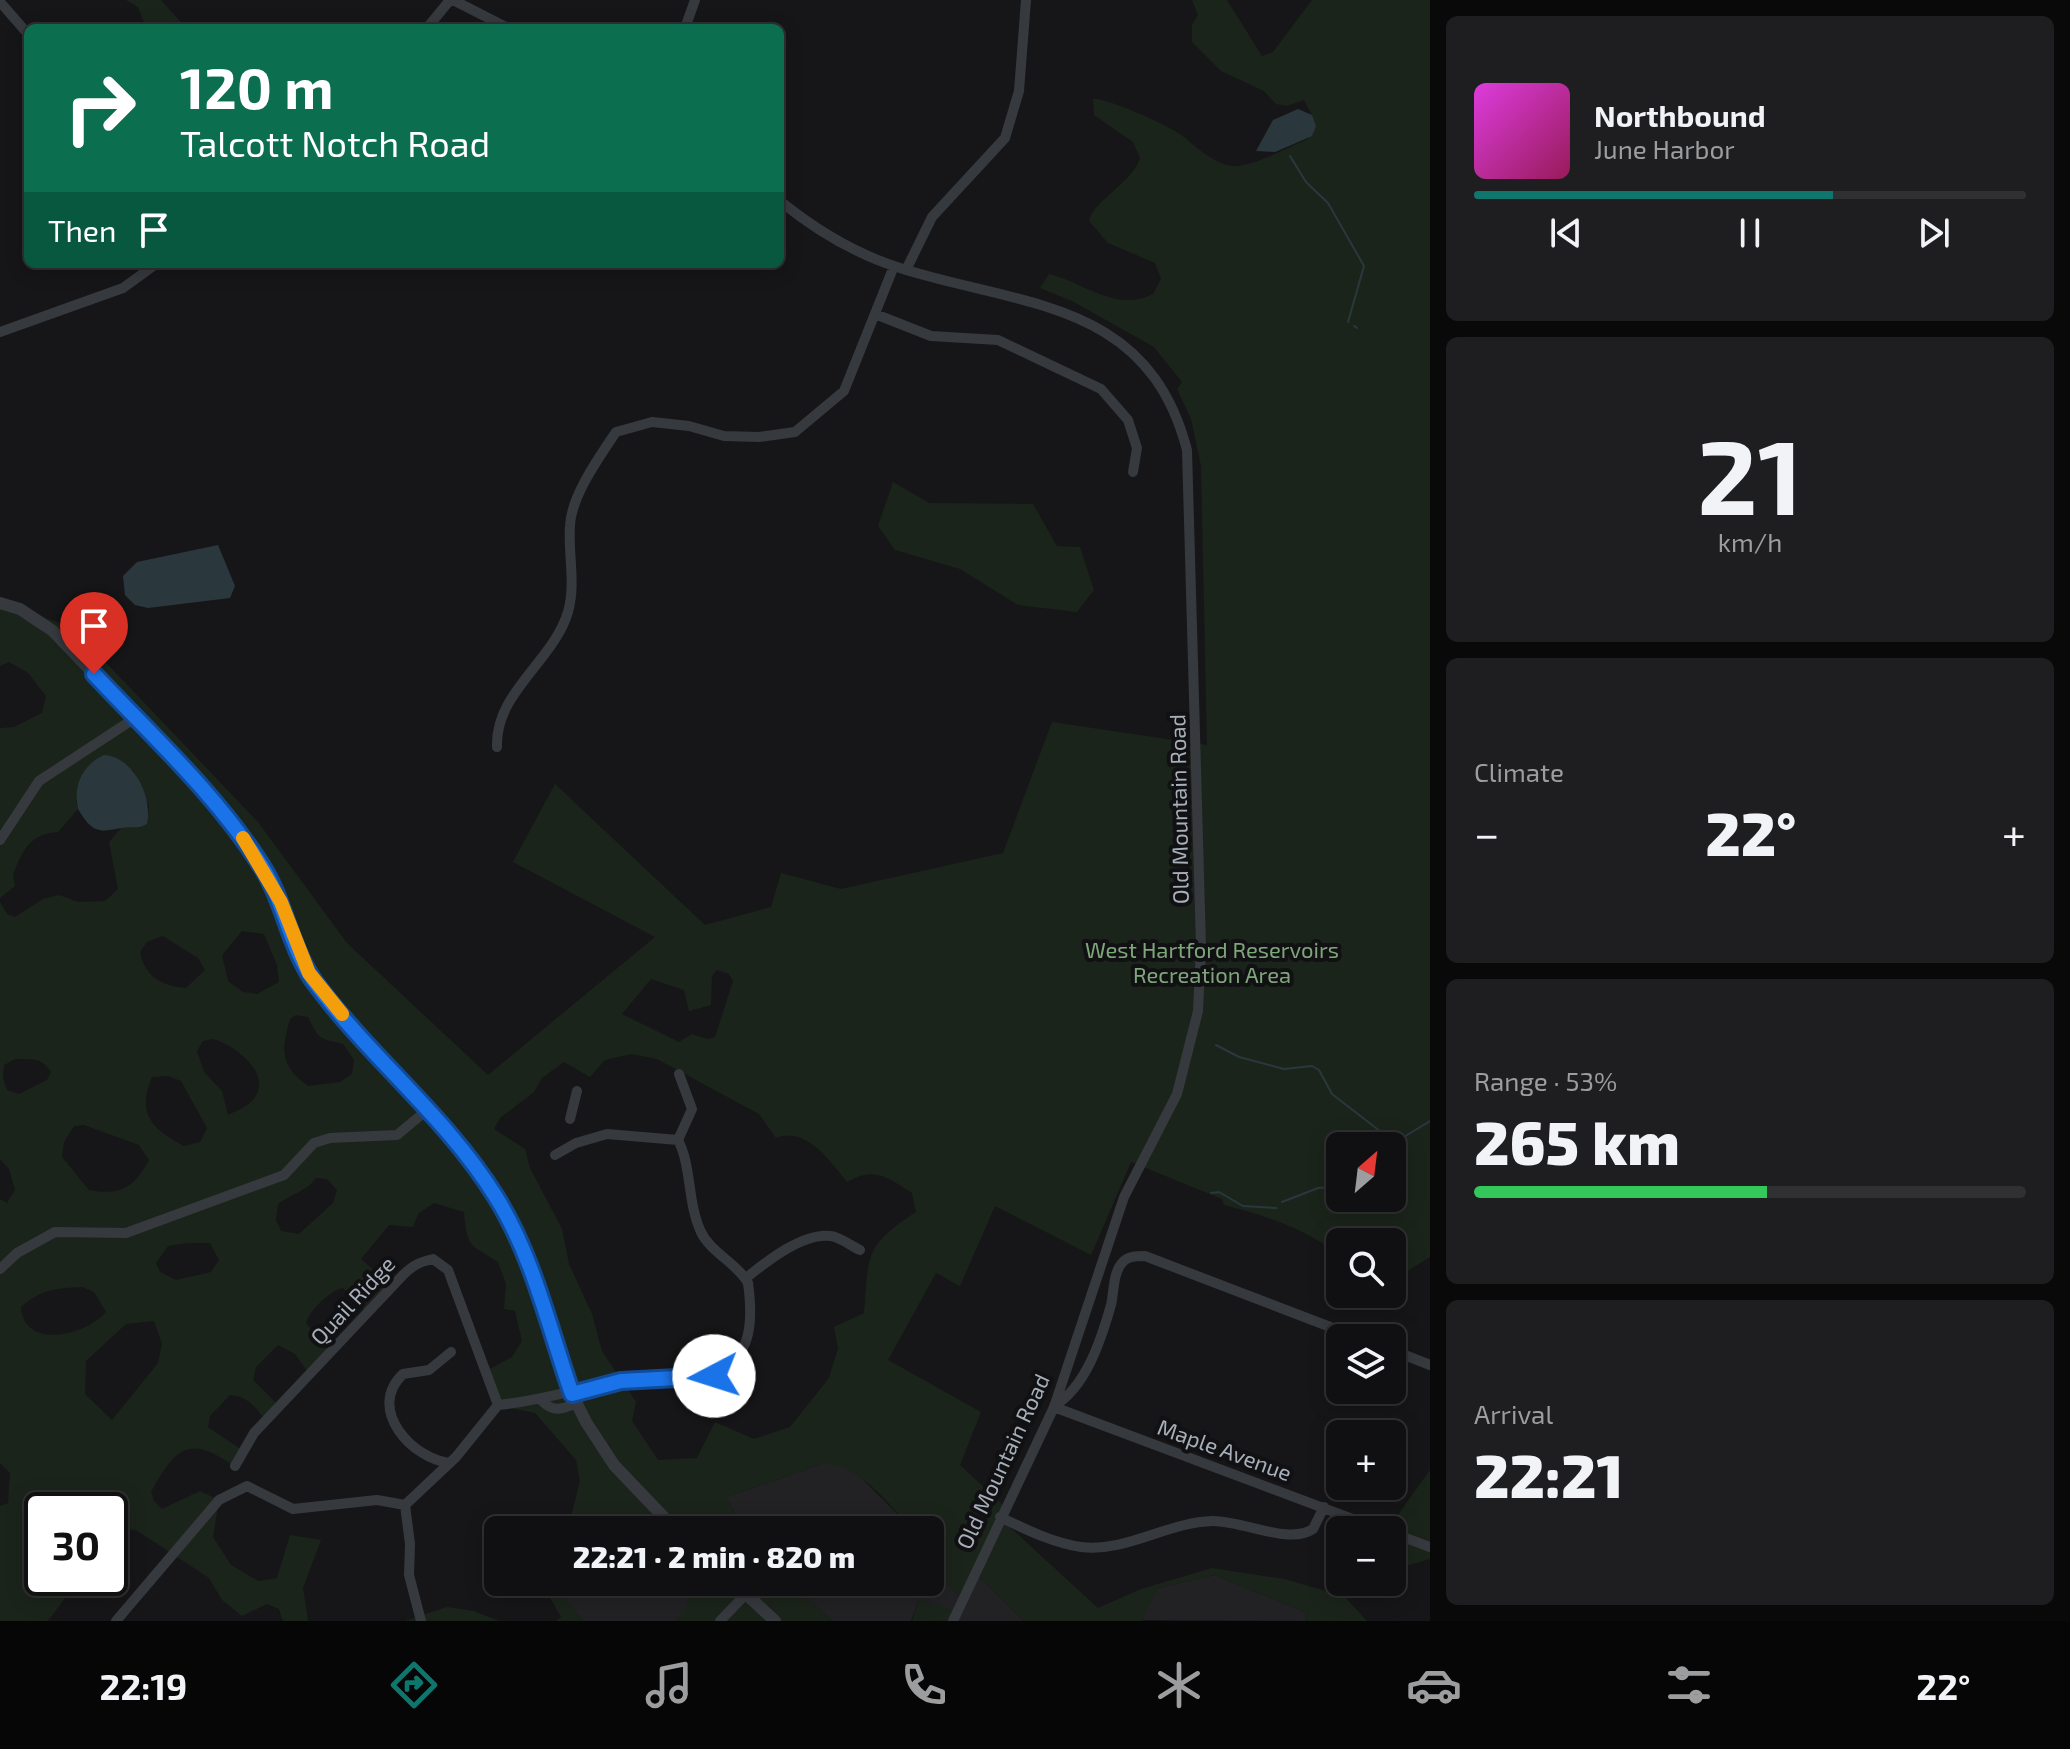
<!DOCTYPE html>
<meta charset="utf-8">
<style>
body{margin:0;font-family:"Exo 2",sans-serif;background:#1e1e20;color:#f1f3f6;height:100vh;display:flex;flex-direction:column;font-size:30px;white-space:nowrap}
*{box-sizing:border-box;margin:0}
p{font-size:26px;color:#9c9d9f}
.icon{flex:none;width:44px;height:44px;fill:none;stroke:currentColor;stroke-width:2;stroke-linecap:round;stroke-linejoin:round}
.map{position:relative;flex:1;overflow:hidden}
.sheet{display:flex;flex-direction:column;gap:16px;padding:16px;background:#09090a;width:640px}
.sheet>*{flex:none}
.hud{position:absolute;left:24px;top:24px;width:760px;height:244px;border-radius:12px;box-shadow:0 4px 20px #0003,0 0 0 2px #303032;background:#0b6e4f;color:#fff;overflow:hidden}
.needle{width:52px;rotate:28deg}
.fabs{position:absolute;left:1326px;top:1132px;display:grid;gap:16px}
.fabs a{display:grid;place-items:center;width:80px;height:80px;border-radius:12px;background:#101012;box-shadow:0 4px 20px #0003,0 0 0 2px #303032;font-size:40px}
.speed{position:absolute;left:24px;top:1492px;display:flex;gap:16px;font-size:40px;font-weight:700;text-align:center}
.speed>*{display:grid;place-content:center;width:104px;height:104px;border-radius:50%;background:#101012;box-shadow:0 4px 20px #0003,0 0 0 2px #303032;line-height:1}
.speed .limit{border:4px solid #111;border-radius:12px;background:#fff;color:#111}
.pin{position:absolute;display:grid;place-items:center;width:68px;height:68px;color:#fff;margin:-82px -34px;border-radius:50% 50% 50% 0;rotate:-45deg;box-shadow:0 0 8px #0007}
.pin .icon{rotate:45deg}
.me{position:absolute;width:88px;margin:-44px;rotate:265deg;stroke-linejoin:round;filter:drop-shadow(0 0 6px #0008)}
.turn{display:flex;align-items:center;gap:28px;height:168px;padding:0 24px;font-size:36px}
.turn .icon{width:104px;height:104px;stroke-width:2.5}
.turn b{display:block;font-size:56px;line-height:68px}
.then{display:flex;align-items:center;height:76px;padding:0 24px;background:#0003;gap:16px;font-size:30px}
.big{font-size:60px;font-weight:800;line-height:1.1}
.sheet .card{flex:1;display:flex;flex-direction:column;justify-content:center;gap:12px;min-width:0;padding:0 28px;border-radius:12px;background:#1e1e20}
.sheet .dial{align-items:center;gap:0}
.dial b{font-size:104px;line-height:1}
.song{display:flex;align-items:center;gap:24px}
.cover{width:96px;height:96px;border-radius:12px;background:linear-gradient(135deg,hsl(300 70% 55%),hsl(330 70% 35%))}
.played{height:8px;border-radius:4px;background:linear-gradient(90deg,#0f766e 65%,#303032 65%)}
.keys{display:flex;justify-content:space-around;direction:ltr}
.heat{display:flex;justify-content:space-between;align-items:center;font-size:44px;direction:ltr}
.charge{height:12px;border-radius:6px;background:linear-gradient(90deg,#34c759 53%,#303032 0)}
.trip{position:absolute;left:484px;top:1516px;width:460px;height:80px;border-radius:12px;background:#101012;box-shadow:0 4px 20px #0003,0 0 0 2px #303032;font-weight:800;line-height:80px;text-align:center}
.menu{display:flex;height:128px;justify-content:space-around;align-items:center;background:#060607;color:#9c9d9f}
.menu .icon{width:56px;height:56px}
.menu .on{color:#0f766e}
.menu b{font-size:36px;color:#f1f3f6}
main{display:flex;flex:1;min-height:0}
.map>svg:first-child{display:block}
.built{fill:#222225}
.green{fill:#1b241b;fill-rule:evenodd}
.water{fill:#2a383e}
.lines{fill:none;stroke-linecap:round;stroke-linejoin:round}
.stream{stroke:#2a383e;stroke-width:2}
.minor{stroke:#36393e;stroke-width:10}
.tertiary{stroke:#36393e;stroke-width:12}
.route-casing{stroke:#114b97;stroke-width:20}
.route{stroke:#1a73e8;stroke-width:14}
.slow{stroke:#f59e0b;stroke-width:14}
.labels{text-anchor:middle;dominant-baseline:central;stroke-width:8;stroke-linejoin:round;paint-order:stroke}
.street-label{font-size:22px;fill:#a6afba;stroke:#111113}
.park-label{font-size:22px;fill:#7fa67b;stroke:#111113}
</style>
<main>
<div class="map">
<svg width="1430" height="1621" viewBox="0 0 1430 1621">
<rect width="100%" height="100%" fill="#161618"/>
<path class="built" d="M 822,1464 L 838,1464 L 856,1473 L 914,1530 L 743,1530 L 726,1497 Z
M 930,1546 L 937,1553 L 940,1564 L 973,1571 L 1024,1621 L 953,1621 L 919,1599 L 911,1621 L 832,1621 L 790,1582 L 930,1582 Z
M 1215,1575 L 1307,1613 L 1306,1621 L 1141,1620 L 1158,1588 Z
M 551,1582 L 684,1582 L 691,1598 L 690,1606 L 676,1621 L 583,1621 Z"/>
<path class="green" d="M 126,0 L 161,0 L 186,28 L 146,28 L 138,7 Z
M 1192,0 L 1227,0 L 1262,56 L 1273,52 L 1312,0 L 1430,0 L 1430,1257 L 1395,1279 L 1392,1278 L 1392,1242 L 1340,1242 L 1340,1250 L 1334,1252 C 1305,1228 1260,1214 1224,1205 L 1222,1199 L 1131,1162 L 1091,1255 L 995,1206 L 960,1286 L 936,1273 L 888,1360 L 981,1412 L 960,1465 L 1005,1507 L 1000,1518 L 1098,1608 L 1141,1589 L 1212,1568 L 1284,1579 L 1344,1596 L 1367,1621 L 1306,1621 L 1307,1613 L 1215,1575 L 1158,1588 L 1142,1621 L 1024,1621 L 974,1572 L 962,1599 L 938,1576 C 940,1563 940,1555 930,1546 L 930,1530 L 914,1530 C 888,1505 861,1464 822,1464 L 726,1497 L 743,1530 L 535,1530 L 536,1520 L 550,1523 L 571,1517 L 580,1481 L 576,1460 L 535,1413 L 498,1405 L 486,1371 L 512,1357 L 522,1341 L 515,1311 L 504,1309 L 506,1284 L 498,1262 C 471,1244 467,1250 464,1212 L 434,1203 L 418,1214 L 413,1227 L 389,1225 L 361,1259 L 392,1286 L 368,1313 L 343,1288 C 329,1291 311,1309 306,1323 L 332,1351 L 310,1375 L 295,1354 L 278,1345 L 256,1367 L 253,1380 L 280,1407 L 266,1421 C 256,1408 248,1396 230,1395 L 210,1416 L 208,1427 L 245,1452 L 234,1466 C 190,1435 176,1446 151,1492 L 154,1501 L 162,1509 L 200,1491 L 219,1500 L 213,1537 L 231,1565 L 258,1581 L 277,1578 L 290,1535 L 321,1540 L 303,1588 L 308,1621 L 283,1621 L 279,1609 L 267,1604 L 242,1616 L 222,1600 L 209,1578 L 136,1530 L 127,1529 L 110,1547 L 110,1510 L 42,1510 L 42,1578 L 110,1578 L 112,1585 L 101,1597 L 83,1588 L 71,1590 L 48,1621 L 0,1621 L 0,1506 L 8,1503 L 10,1473 L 0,1463 L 0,1199 L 7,1203 L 15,1190 L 9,1169 L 0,1159 L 0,902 L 7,914 L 15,917 L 43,899 L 59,895 L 78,902 L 105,901 L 118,889 L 109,842 L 121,828 L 139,828 L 147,824 L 149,806 L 133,770 L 76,801 L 78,809 L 58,832 C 30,834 23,849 13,875 L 15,886 L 0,898 L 0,728 L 14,727 L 42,713 L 46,696 L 28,673 L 9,662 L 0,666 L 0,603 L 72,627 L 258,822 L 347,943 L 488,1075 L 655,937 L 513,862 L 555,784 L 705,925 L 771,907 L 781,873 L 841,889 L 1003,853 L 1052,722 L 1207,745 L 1201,466 L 1191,419 L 1177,389 L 1182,382 L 1154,347 L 1072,301 L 1040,288 L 1049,274 C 1084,282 1115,313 1153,294 L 1161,279 L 1155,263 L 1108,243 L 1089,221 C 1092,202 1134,181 1140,158 L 1133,142 L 1094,115 L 1093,99 C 1106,97 1173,127 1184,137 C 1197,148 1219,168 1238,166 C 1262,163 1285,148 1308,139 L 1312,115 L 1304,100 L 1287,106 L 1276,104 L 1264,91 L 1221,71 L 1192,42 L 1192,25 L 1198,15 ZM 242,931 L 264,934 L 277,965 L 279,982 L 257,994 L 243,992 L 228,981 L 222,955 ZM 163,936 L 198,958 L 205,970 L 186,988 C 162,986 145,977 140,952 L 147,942 ZM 717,970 L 729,974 L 733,981 L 715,1037 L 707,1039 L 692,1034 L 679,1042 L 622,1014 L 651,979 L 684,990 L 689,1011 L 711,1005 L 712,976 ZM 296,1015 L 308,1017 C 320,1040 316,1037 343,1044 L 354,1060 L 352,1074 L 340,1082 L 308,1086 C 280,1066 281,1051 290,1019 ZM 213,1039 C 235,1045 278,1077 250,1103 C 244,1108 234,1112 228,1115 L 222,1091 L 204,1072 L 197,1051 L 203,1041 ZM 631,1054 L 657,1059 L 759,1114 L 776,1138 C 806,1126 830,1161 847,1182 C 875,1166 887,1177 912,1193 L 916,1212 C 864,1246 869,1254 864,1313 L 834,1327 L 838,1348 L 829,1378 L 790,1427 L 754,1439 L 715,1422 L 697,1458 L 658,1460 L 632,1421 L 636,1402 L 602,1351 L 592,1314 L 569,1264 L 562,1229 L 530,1168 L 525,1149 L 494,1129 L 500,1118 L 534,1092 L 542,1078 L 564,1062 L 590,1077 L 605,1060 ZM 15,1059 C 31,1059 42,1057 51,1072 L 47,1080 L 19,1094 L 7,1090 L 3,1078 L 4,1065 ZM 168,1076 L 181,1081 L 207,1128 L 200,1142 L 184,1146 C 153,1129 136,1115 152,1077 ZM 84,1125 L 139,1145 L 149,1160 C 134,1188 120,1196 89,1190 L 62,1157 L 64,1142 L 74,1126 ZM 1340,1146 L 1392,1146 L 1392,1198 L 1340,1198 ZM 316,1178 L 327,1179 L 337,1190 L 333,1203 L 299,1234 L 281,1231 L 276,1220 L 278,1204 C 291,1194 307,1191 316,1178 ZM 188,1243 L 210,1243 L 219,1260 L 211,1272 L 176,1280 L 160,1272 L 156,1263 L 168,1246 ZM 83,1287 L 94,1292 L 106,1312 C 87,1335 24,1351 21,1307 C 41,1289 57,1288 83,1287 ZM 154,1321 L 162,1344 L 158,1363 L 112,1420 L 85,1394 L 86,1361 L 126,1324 Z
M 893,482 L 929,503 L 1033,504 L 1057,546 L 1080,547 L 1094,590 L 1077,612 L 1018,605 L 960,569 L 895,550 L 878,526 Z
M 1430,1470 L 1430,1559 L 1392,1570 L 1392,1530 L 1381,1530 L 1397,1516 Z
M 541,1582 L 551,1582 L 583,1621 L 556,1621 L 561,1617 Z
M 684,1582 L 790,1582 L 832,1621 L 676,1621 C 689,1606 692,1601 684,1582 Z
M 919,1599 L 956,1611 L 953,1621 L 912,1621 Z
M 447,1607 L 474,1611 L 499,1621 L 405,1621 Z"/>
<path class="water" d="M 1298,109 L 1312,115 L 1316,126 L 1312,136 L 1275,152 L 1256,151 L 1273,120 Z
M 218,545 L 235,586 L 230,598 L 148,608 L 135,605 L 125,595 L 123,576 L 137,562 Z
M 104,755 C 134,757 153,798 147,824 C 137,830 131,826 121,828 C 98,833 92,832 78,809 C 73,786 82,765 104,755 Z"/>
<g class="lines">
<path class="stream" d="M 1290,156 L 1306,182 L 1328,203 L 1364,266 L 1348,322
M 1354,326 L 1357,328
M 1216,1045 L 1239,1057 L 1284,1069 L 1312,1066 L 1319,1070 L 1332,1094 L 1394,1142
M 1389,1146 L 1430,1121
M 1211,1193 L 1219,1192 L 1243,1206 L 1276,1208
M 1282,1202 L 1318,1188 L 1335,1187 L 1340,1177"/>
<path class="minor" d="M 453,0 L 508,28
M 0,2 L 28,34
M 427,28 L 450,0
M 685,28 L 695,0
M 780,201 C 817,231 857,255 903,269 C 1026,307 1148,301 1187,450 L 1201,946 L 1198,1011 L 1177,1094 L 1124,1197 L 1054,1407 L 953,1621
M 906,270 L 932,217 L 1005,138 L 1019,91 L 1026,0
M 875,314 L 931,336 L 998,340 L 1101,389 L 1128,420 L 1137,448 L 1133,472
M 0,332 L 123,288 L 156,264
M 497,747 C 495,692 553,662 568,612 C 576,584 568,554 570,526 C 571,496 600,456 616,432 L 652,422 L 689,426 L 724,436 L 759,437 L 795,432 L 844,391 L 894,266
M 0,840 L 39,781 L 135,718
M 570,1119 L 577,1091
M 678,1140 L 692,1109 L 679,1074
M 555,1155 L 576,1143 L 607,1134 L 678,1140
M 0,1269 L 17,1253 L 55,1232 L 126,1233 L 284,1175 L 314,1143 L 330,1138 L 397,1135 L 427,1110
M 746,1278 C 766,1262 803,1232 831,1236 C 840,1237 851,1246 860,1250
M 1392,1350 L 1430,1365
M 542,1401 C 554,1413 562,1409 577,1403
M 1054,1406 C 1086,1387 1101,1340 1111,1305 C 1114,1292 1113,1273 1122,1263 C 1127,1256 1137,1256 1145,1256 L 1359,1338
M 1054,1407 L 1382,1530
M 450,1463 C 412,1459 366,1409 403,1374 L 429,1370 L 451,1352
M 235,1466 L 254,1433 L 403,1275 C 413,1265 420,1262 433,1259 L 448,1270 L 498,1405
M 405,1505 L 456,1457 L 498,1405 C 542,1401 577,1388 618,1382 C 628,1380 639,1383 649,1382 C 722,1378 760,1370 748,1283 C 737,1263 711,1253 701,1232 C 687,1202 692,1167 678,1140
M 405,1505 L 410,1544 L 409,1575 L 421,1621
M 1000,1517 C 1025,1529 1053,1543 1081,1547 C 1126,1553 1167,1522 1213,1521 C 1244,1521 1289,1545 1313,1529 L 1324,1507
M 1392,1533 L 1430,1547
M 116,1621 L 219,1500 L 247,1486 L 293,1509 L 377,1500 L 405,1505
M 720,1621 L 746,1594"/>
<path class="tertiary" d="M 0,603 L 20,609 L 53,631 L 192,776 L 241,835 L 281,902 L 309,973 L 451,1136 L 497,1198 L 522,1247 L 572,1394 L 586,1422 L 614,1465 L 676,1530
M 733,1582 L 775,1621"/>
</g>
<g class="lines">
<g class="route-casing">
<path id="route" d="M 94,674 C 152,736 215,793 261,865 C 284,900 289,945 313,980 C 368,1056 446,1116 496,1197 C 533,1256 549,1328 572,1394 L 621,1381 L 714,1376"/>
</g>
<use href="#route" class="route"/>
<path class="slow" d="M 243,838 L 281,902 L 309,973 L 342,1014"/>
</g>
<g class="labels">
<g class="street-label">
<text transform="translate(1178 809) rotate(-91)">Old Mountain Road</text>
<text transform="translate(352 1300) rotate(-47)">Quail Ridge</text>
<text transform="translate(1225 1449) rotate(20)">Maple Avenue</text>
<text transform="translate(1002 1461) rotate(-65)">Old Mountain Road</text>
</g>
<g class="park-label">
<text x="1212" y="949">West Hartford Reservoirs<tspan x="1212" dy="25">Recreation Area</tspan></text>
</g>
</g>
</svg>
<div class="fabs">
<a><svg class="needle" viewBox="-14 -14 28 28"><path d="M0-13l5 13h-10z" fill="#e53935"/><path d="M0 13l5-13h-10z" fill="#9c9d9f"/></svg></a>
<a><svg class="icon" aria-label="search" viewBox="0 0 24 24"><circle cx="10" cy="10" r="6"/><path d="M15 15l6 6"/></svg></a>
<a><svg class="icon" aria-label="layers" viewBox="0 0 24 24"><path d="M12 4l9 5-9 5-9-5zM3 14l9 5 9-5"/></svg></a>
<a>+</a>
<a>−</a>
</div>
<div class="speed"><div class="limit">30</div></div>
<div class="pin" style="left:94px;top:674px;background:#d93025"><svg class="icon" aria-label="arrive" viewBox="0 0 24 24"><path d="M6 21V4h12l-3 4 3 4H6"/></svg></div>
<svg class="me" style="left:714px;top:1376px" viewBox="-20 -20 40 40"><circle r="19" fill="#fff"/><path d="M0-13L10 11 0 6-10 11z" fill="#1a73e8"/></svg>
<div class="trip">22:21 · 2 min · 820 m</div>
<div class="hud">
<div class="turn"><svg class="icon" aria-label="right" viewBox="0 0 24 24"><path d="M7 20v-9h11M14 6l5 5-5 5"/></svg><div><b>120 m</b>Talcott Notch Road</div></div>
<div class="then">Then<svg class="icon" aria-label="arrive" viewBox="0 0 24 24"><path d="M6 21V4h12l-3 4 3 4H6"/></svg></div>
</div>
</div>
<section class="sheet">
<div class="card">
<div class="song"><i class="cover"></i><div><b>Northbound</b><p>June Harbor</p></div></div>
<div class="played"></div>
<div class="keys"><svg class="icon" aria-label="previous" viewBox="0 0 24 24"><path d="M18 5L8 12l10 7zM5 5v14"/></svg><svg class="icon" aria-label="pause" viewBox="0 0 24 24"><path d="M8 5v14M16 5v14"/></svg><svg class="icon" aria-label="next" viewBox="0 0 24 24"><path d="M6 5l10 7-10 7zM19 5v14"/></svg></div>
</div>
<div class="card dial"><b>21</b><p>km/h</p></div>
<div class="card"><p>Climate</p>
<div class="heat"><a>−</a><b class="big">22°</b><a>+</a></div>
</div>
<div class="card"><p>Range · 53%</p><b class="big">265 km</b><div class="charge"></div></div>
<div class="card"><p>Arrival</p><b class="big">22:21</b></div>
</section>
</main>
<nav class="menu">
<b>22:19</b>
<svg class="icon on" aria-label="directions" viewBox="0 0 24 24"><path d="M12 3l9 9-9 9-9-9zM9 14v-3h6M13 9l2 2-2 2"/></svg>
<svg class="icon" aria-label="music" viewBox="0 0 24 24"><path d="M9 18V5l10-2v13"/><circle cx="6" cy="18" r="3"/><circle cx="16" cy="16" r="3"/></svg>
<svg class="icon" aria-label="phone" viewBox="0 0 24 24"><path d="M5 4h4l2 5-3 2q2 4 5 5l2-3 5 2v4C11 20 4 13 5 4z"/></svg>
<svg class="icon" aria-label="climate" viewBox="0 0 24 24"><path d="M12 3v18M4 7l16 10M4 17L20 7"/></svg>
<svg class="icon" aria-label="car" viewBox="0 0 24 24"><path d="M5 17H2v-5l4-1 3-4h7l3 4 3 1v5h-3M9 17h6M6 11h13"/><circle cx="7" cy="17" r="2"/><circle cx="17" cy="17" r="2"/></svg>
<svg class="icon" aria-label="filters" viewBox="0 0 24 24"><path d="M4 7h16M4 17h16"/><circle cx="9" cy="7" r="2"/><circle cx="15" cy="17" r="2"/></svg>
<b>22°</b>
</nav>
